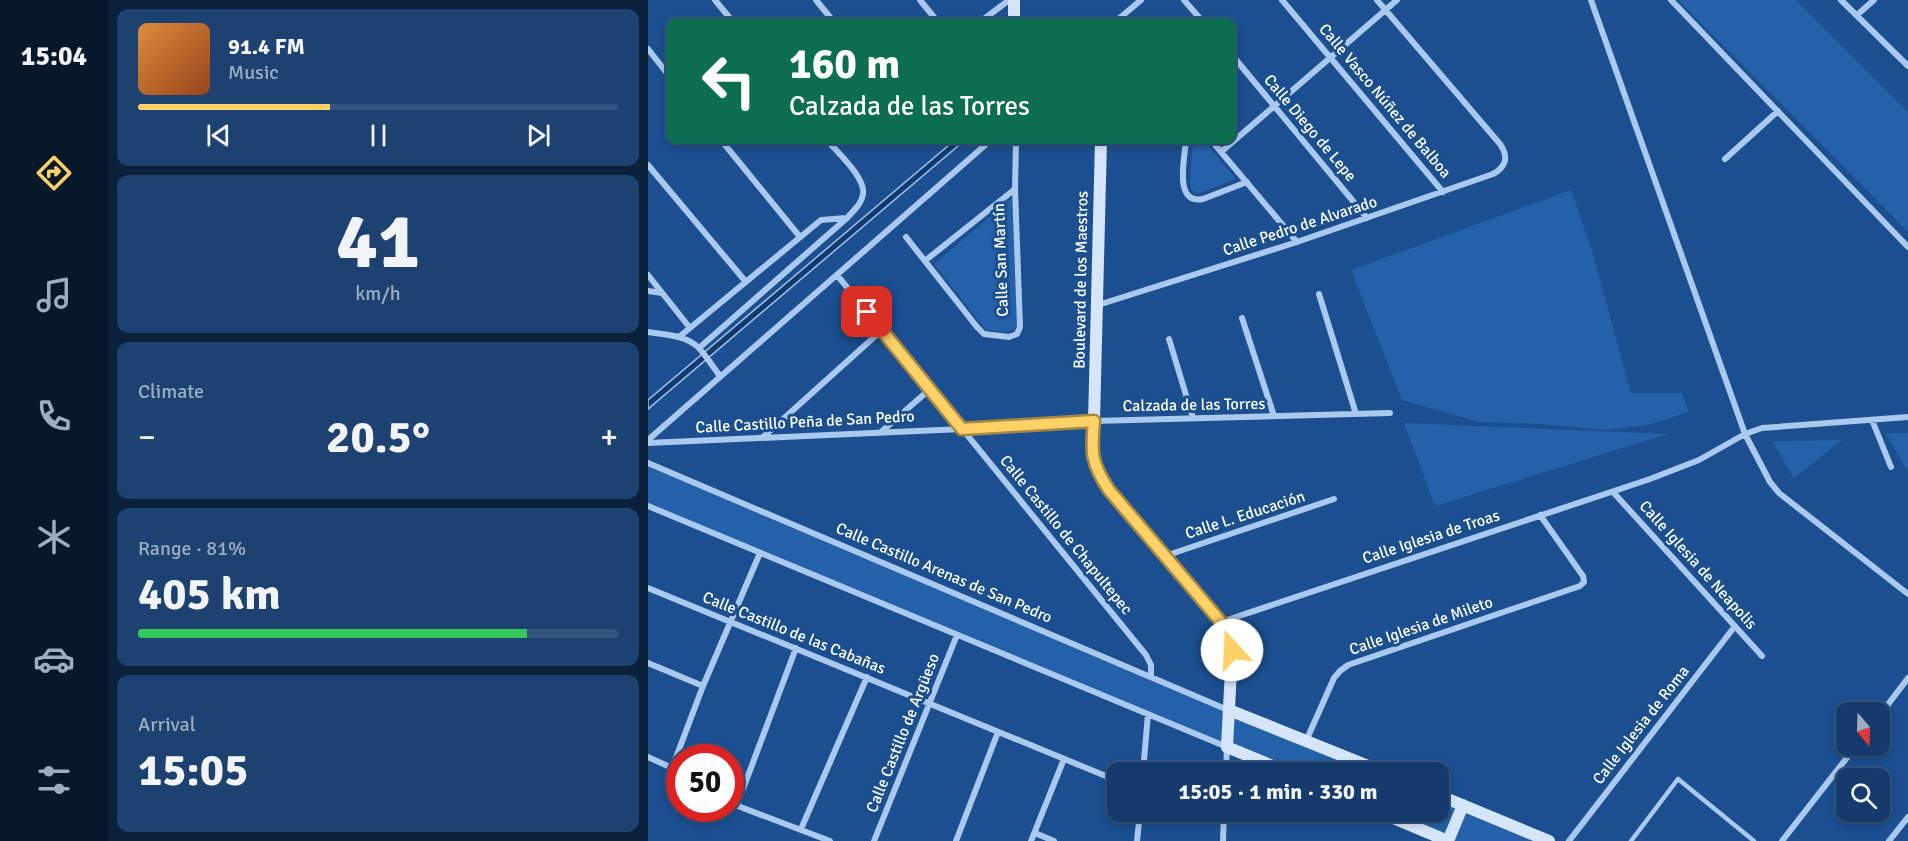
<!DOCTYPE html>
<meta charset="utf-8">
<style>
body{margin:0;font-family:Signika,sans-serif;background:#1d4271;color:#f1f3f6;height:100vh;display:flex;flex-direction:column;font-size:22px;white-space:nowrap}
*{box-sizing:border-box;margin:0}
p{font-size:20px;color:#9dadc1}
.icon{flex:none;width:33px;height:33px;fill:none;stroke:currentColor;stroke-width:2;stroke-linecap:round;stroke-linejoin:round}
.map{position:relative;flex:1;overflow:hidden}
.drawer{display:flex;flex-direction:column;gap:9px;padding:9px;background:#0b203b;width:540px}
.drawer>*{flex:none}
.guide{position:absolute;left:18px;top:18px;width:570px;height:126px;border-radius:12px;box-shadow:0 3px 9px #0003,0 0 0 2px #33557e;background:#0b6e4f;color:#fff;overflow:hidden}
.needle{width:39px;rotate:161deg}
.buttons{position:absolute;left:1188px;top:702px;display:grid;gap:12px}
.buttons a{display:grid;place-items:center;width:54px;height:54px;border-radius:12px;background:#143b6b;box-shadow:0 3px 9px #0003,0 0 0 2px #33557e;font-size:30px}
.speed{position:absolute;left:18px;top:744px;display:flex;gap:12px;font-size:30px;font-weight:700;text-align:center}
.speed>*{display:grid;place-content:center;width:78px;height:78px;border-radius:50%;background:#143b6b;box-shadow:0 3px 9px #0003,0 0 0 2px #33557e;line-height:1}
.speed .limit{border:9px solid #d22;background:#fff;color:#111}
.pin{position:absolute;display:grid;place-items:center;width:51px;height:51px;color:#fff;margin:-26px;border-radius:12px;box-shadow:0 3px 9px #0006}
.me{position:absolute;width:66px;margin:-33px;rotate:340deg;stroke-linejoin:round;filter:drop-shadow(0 0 4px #0008)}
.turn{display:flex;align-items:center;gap:21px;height:126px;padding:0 24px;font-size:27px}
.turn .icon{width:78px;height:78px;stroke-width:2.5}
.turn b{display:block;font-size:42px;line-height:51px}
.big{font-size:45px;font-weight:700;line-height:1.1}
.drawer .tile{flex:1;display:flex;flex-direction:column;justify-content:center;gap:9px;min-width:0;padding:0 21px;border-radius:12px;background:#1d4271}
.drawer .dial{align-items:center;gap:0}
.dial b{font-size:78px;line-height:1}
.song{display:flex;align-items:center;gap:18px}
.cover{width:72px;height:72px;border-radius:9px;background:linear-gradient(135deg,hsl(30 70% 55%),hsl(20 70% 35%))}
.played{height:6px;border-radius:3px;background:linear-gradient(90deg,#ffd166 40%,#33557e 40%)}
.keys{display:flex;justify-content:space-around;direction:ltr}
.heat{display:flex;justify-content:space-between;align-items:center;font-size:33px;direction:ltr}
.charge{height:9px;border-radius:4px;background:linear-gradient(90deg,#34c759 81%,#33557e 0)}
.trip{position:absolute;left:459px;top:762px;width:342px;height:60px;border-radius:12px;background:#143b6b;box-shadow:0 3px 9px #0003,0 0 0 2px #33557e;font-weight:700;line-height:60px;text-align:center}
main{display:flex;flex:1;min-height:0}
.menu{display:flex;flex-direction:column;width:108px;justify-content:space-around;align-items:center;background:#08182b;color:#9dadc1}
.menu .icon{width:42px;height:42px}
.menu .selected{color:#ffd166}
.menu b{font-size:27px;color:#f1f3f6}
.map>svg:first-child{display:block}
.green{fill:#2461a8}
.water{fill:#123a6d;stroke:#9cc4f0;stroke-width:1.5}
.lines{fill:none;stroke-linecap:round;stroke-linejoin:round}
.service{stroke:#a9c9ee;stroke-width:4.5}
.minor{stroke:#a9c9ee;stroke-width:6}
.secondary{stroke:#d6e6fa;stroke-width:12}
.route-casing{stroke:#a68842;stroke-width:15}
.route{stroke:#ffd166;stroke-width:10}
.labels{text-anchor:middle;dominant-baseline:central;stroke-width:6;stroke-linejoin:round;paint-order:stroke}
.street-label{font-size:16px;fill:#fff;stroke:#1b4f8f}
</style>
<main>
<nav class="menu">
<b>15:04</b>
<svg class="icon selected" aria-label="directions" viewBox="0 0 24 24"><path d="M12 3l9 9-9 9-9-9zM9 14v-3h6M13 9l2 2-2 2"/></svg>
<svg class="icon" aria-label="music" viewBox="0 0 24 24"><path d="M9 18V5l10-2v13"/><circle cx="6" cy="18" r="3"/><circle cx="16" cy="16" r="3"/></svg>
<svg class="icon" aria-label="phone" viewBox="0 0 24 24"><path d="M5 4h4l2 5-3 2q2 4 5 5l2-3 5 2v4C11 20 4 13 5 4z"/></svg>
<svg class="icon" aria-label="climate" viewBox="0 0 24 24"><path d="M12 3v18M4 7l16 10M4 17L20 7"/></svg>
<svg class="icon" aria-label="car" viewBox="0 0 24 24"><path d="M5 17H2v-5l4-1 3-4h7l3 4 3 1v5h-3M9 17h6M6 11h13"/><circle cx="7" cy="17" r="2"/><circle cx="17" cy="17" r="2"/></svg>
<svg class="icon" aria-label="filters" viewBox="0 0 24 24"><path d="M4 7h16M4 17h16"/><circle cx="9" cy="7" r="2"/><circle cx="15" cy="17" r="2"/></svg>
</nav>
<section class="drawer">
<div class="tile">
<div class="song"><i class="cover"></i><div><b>91.4 FM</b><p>Music</p></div></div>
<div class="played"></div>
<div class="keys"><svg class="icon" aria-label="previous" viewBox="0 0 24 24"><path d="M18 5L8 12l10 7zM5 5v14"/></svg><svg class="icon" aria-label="pause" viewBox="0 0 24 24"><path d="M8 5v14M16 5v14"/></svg><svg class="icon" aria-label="next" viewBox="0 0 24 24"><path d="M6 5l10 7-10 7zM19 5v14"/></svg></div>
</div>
<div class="tile dial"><b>41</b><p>km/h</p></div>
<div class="tile"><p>Climate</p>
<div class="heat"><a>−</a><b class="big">20.5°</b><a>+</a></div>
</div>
<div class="tile"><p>Range · 81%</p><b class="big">405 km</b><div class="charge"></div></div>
<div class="tile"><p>Arrival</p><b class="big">15:05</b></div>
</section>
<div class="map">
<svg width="1260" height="841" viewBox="0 0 1260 841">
<rect width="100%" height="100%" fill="#1b4f8f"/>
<path class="green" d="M 1030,0 L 1148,0 L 1260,112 L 1260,232 Z
M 545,140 L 555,140 L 588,179 L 549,194 L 543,189 L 542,181 Z
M 923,190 L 944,250 L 983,393 L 1034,393 L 1041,412 L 999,425 L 958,430 L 892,424 L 831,422 L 754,400 L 703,270 Z
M 364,198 L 369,325 L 366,330 L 359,332 L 338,330 L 286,264 Z
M 756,423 L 1020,434 L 787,506 Z
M 1238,433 L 1260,433 L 1260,467 L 1258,469 Z
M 1194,440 L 1146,478 L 1124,441 Z
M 0,465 L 726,772 L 644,772 L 0,504 Z
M 791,799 L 891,841 L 808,841 L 737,812 L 790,812 Z"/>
<path class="water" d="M 307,140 L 317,140 L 0,409 L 0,400 Z"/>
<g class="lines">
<path class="service" d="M 983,841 L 1030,779 L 1106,841"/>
<path class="minor" d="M 67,0 L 85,22
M 168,0 L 186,22
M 272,0 L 290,22
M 536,0 L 555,22
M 634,0 L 795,192
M 943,0 L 1097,434 L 1122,482 L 1131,493 L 1260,594
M 1023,0 L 1260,247
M 1193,0 L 1260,66
M 1209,15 L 1226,0
M 332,22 L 361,0
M 467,22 L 493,0
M 0,49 L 22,77
M 584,55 L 719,218
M 73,140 L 152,237
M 538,140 C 537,157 525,205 555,199 L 599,182
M 563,140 L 649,242
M 573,152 L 749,0
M 1077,159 L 1130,111
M 0,165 L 98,282
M 258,237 L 329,327 L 336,334 L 361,337 L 369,334 L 372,327 L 367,189 L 368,140
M 278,260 L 367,189
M 0,275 L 42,328
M 189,275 L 498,655 L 503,665 L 503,676
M 0,291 L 14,293
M 671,294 L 708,414
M 450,305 L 649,242 L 845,174 C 858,167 861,157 852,144 L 729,0
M 594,318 L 626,416
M 0,332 C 17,335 38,335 51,348 C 59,357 65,367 72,376
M 31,337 L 173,220 L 198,218
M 521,339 L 545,418
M 51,348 L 199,218 C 205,211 214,204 215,194 C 218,178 189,152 179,140
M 1224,420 L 1243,467
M 233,432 L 282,389
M 114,438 L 234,330
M 0,440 L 343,140
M 0,443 L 314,429 L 446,421 L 742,413
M 0,463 L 580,710
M 965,492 L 1114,656
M 0,506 L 579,747 L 578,772
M 517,556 L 686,499
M 0,588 L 470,781
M 573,622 L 1002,479 L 1051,460 L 1097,434 L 1114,428 L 1260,417
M 0,663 L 55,686
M 1232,715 L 1260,678
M 658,741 L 686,678 L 692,671 L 700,665 L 932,586 L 936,582 L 935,576 L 892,515
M 0,757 L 24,768 L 32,776
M 24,768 L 55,686 L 112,553
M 495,772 L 500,714
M 82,803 L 182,841
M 89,805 L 148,648
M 153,829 L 219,677
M 387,833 L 406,841
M 226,841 L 309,635
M 308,841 L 350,732
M 383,841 L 416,759
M 489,841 L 492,812
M 575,841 L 576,812
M 921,841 L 1087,626
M 1134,841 L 1208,746
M 1241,841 L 1260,817"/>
<path class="secondary" d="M 366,0 L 366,22
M 453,140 L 446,421 C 443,453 443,463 461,491 L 573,622 L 581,636 L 584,650 L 579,747 L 639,772
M 581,710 L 735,772
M 699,772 L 704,760
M 790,795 L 901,841
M 731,812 L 800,841
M 800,841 L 815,805"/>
</g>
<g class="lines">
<g class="route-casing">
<path id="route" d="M 219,312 L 314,429 L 446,421 C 443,453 443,463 461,490 L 573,622 L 581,636 L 584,650"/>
</g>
<use href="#route" class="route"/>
</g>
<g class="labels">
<g class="street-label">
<text transform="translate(737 101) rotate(50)">Calle Vasco Núñez de Balboa</text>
<text transform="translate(662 128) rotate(50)">Calle Diego de Lepe</text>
<text transform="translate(652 226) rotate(-18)">Calle Pedro de Alvarado</text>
<text transform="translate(353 260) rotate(-92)">Calle San Martín</text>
<text transform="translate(433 280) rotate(-89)">Boulevard de los Maestros</text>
<text transform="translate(546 405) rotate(-1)">Calzada de las Torres</text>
<text transform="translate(157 422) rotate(-3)">Calle Castillo Peña de San Pedro</text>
<text transform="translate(597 515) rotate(-18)">Calle L. Educación</text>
<text transform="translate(418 535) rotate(51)">Calle Castillo de Chapultepec</text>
<text transform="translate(783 537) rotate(-18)">Calle Iglesia de Troas</text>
<text transform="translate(1050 565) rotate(48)">Calle Iglesia de Neapolis</text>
<text transform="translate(296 573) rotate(23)">Calle Castillo Arenas de San Pedro</text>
<text transform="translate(773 626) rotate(-19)">Calle Iglesia de Mileto</text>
<text transform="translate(146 633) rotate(22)">Calle Castillo de las Cabañas</text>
<text transform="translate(993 725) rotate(-52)">Calle Iglesia de Roma</text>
<text transform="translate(255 733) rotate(-68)">Calle Castillo de Argüeso</text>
</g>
</g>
</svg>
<div class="buttons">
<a><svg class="needle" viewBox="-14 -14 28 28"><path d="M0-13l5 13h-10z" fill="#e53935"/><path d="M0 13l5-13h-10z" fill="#9dadc1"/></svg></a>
<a><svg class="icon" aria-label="search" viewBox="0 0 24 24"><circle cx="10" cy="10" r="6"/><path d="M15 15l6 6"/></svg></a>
</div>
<div class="speed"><div class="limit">50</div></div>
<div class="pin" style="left:219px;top:312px;background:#d93025"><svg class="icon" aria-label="arrive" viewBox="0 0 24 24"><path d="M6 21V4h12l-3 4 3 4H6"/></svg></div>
<svg class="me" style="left:584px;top:650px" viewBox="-20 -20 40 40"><circle r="19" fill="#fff"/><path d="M0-13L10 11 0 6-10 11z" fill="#ffd166"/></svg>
<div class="trip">15:05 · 1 min · 330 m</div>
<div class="guide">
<div class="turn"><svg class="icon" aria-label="left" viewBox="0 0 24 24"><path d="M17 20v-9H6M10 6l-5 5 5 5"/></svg><div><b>160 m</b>Calzada de las Torres</div></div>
</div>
</div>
</main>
